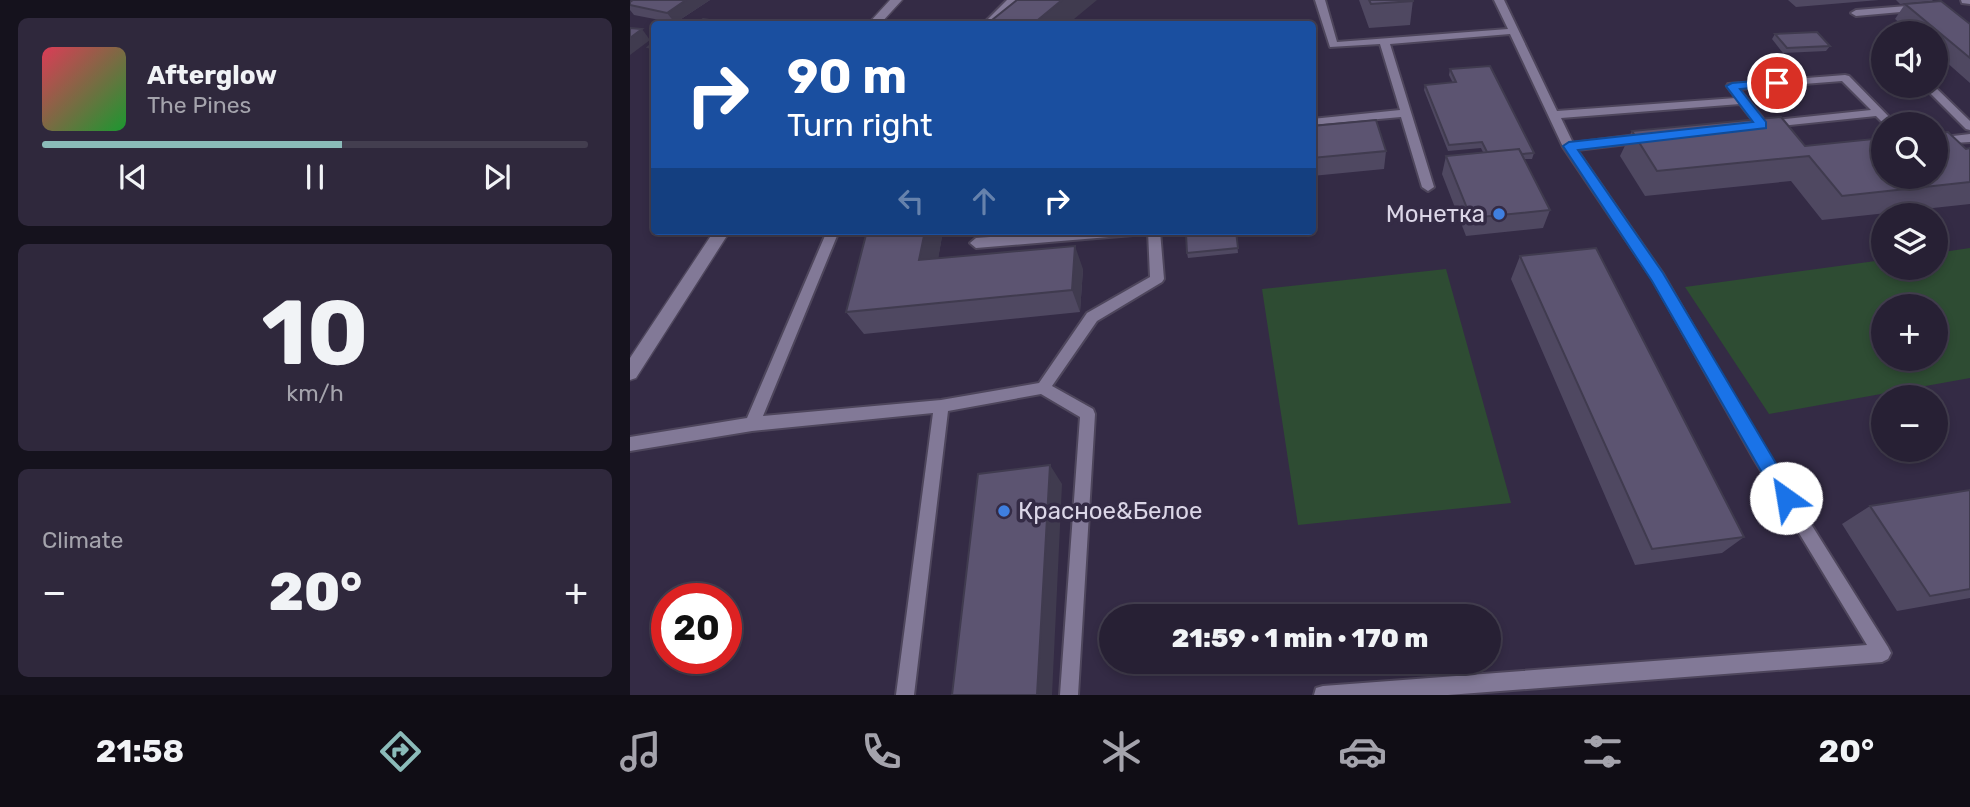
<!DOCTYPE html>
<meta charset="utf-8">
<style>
body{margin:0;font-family:Rubik,sans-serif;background:#2f283c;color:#f1f3f6;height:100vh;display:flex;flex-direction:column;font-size:26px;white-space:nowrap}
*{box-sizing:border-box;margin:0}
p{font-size:23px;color:#a4a3ac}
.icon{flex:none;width:38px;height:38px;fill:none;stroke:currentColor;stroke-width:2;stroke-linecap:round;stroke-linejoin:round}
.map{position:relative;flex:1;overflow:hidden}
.side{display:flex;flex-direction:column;gap:18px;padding:18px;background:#15121d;width:630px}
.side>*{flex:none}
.banner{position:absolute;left:21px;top:21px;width:665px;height:214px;border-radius:7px;box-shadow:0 4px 10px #0003,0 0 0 2px #433e4f;background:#1a4fa0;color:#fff;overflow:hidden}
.tools{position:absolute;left:1241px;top:21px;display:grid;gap:14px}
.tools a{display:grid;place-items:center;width:77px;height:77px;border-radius:50%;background:#272034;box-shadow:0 4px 10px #0003,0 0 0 2px #433e4f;font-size:35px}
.speed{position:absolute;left:21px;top:583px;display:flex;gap:14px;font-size:35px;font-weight:700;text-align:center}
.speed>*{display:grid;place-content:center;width:91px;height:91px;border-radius:50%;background:#272034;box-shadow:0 4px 10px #0003,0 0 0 2px #433e4f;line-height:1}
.speed .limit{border:10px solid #d22;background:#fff;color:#111}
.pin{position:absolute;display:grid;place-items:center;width:60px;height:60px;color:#fff;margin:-30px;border:4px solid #fff;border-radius:50%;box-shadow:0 2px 7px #0007}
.me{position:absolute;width:77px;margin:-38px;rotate:328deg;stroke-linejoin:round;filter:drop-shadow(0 0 5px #0008)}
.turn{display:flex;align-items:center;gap:24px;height:147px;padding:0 21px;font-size:32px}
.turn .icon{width:91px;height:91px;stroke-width:2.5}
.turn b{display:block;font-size:49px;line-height:60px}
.lanes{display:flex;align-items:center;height:66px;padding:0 21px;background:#0003;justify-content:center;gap:35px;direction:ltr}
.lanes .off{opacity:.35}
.big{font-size:52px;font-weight:800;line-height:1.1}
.side .card{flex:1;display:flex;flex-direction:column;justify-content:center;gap:10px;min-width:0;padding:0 24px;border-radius:10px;background:#2f283c}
.side .dial{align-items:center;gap:0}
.dial b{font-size:91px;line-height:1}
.song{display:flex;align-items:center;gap:21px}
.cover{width:84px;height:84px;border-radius:10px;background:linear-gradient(135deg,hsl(350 70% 55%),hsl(130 70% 35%))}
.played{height:7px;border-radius:4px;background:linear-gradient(90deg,#8bbbb9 55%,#433e4f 55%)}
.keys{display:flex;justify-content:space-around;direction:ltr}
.heat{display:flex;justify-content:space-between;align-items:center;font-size:38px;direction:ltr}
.trip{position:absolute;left:469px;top:604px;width:402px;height:70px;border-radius:35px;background:#272034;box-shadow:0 4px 10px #0003,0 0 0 2px #433e4f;font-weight:800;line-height:70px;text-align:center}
.menu{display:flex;height:112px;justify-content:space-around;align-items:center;background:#100d15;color:#a4a3ac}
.menu .icon{width:49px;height:49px}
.menu .active{color:#8bbbb9}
.menu b{font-size:32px;color:#f1f3f6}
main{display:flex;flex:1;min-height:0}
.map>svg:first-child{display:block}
.green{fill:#2e4c33;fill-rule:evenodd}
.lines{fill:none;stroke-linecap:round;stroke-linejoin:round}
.lane-casing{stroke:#4e465c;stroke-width:4}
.secondary-casing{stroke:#4e465c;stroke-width:3}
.lane{fill:#827997;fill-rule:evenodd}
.secondary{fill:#827997;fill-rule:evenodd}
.wall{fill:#4f4861}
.shaded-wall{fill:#403b4f}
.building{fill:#5c5471;stroke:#403b4f;stroke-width:2}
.route{fill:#1a73e8;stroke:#114b97;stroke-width:2}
.shop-dot{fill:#3f7fe0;stroke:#342b45;stroke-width:2.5}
.labels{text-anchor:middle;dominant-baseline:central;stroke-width:7;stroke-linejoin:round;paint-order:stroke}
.poi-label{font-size:24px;fill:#dbd6e7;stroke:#342b45;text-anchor:end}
</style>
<main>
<section class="side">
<div class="card">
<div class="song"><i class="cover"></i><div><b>Afterglow</b><p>The Pines</p></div></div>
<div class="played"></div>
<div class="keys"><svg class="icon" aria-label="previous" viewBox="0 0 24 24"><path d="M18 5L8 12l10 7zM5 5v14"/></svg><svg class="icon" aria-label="pause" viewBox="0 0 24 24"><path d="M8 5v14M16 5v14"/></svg><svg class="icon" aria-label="next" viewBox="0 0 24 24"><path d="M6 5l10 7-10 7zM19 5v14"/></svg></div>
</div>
<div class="card dial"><b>10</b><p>km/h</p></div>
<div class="card"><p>Climate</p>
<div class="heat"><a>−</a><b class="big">20°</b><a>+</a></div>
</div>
</section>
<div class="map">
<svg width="1340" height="695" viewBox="0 0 1340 695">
<rect width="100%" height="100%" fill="#342b45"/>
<path class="green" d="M 1340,248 L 1340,378 L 1139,414 L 1055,287 L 1253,260 L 1253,268 L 1306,268 L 1306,253 ZM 1253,306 L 1306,306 L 1306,359 L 1253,359 Z
M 816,269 L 881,503 L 668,525 L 632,289 Z"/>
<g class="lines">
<g class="lane-casing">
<path id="lane" d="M 377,0 L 387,0 L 362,24 L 353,24 Z
M 685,0 L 695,0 L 707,42 L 878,29 L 864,0 L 874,0 L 927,111 L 1106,98 L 1097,86 L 1098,84 L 1215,75 L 1219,76 L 1264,122 L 1265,124 L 1254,124 L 1246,116 L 1132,128 L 1128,127 L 1110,104 L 931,118 L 943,143 L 1014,134 L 1020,138 L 1014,142 L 947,150 L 1033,274 L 1134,449 L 1258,647 L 1261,653 L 1258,659 L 1252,662 L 818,695 L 684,695 L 686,688 L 693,686 L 1237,645 L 1124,459 L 1023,280 L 933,147 L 880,34 L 760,44 L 804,187 L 798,191 L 792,187 L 771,117 L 682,125 L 682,119 L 770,110 L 750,44 L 700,47 ZM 1212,81 L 1241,110 L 1135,121 L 1109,89 Z
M 1331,0 L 1340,0 L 1340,4 L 1332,3 Z
M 1290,5 L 1293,6 L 1293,10 L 1226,16 L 1221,13 L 1226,10 Z
M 1293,86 L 1304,86 L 1340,121 L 1340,130 L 1336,129 Z
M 1340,134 L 1340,142 L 1306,144 L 1306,138 Z
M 197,231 L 209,231 L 133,416 L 311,400 L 409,383 L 457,313 L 520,277 L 518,231 L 530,231 L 534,279 L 532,282 L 467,321 L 422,386 L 463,409 L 465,414 L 448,695 L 430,695 L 450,417 L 411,394 L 318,411 L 284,695 L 266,695 L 303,413 L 122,431 L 0,451 L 0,437 L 117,418 Z
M 445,231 L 509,231 L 503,235 L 346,248 L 340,243 L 346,238 Z"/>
</g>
<g class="secondary-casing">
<path id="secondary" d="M 260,0 L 272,0 L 250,24 L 238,24 Z
M 84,231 L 100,231 L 6,378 L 0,380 L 0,358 Z"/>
</g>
<use href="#lane" class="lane"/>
<use href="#secondary" class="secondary"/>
</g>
<path class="wall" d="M 3,0 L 80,0 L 45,23 L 4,15 L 0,10 L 0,2 Z
M 729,0 L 783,0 L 780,25 L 739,28 Z
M 1158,0 L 1249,0 L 1166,7 Z
M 1266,0 L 1303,0 L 1302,1 L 1270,4 Z
M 1275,4 L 1340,24 L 1340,83 L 1306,53 L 1306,33 L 1282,33 L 1265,19 Z
M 1145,34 L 1200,46 L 1196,51 L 1153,53 L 1142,39 Z
M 24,42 L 24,56 L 18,47 Z
M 820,69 L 904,153 L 902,159 L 894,159 L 920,210 L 913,228 L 836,236 L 812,174 L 816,156 L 853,152 L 851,148 L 818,151 L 794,90 L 795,85 L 823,83 L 819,75 Z
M 682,126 L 756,151 L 754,169 L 682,176 Z
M 1002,131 L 1175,146 L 1340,148 L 1340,204 L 1192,220 L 1161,181 L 1015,196 L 990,156 Z
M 237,231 L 313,231 L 308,258 L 453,269 L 450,312 L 234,334 L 216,312 Z
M 606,231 L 608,253 L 558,258 L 557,253 Z
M 890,256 L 1114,537 L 1092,553 L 1005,565 L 881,279 Z
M 1340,490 L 1340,598 L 1267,611 L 1212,524 L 1240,506 Z"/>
<path class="shaded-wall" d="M 56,0 L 80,0 L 45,23 L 37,13 Z
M 432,0 L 467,0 L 438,24 L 403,24 Z
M 12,29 L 20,40 L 0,55 L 0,38 Z
M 295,231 L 313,231 L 304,283 L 289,260 Z
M 445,246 L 453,269 L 450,312 L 442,290 Z
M 420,465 L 432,484 L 422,695 L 407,695 Z"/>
<path class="building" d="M 3,0 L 56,0 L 37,13 L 0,5 L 0,2 Z
M 387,0 L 432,0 L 403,24 L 357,24 Z
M 739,0 L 783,0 L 783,1 L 741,4 Z
M 1311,1 L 1340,24 L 1340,58 L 1275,4 Z
M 73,19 L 105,24 L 66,24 Z
M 0,28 L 12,29 L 0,38 Z
M 1187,32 L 1200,46 L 1157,48 L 1145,34 Z
M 24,42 L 24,48 L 18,47 Z
M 860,66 L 904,153 L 892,154 L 889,149 L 857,152 L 852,142 L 819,145 L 795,85 L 826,82 L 820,69 Z
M 1151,117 L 1175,146 L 1253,138 L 1253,177 L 1306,177 L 1306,133 L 1318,132 L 1336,149 L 1340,148 L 1340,182 L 1212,196 L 1179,156 L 1027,171 L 1002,131 Z
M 746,120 L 756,151 L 682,158 L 682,126 Z
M 889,149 L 920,210 L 841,218 L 816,156 Z
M 237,231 L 295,231 L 289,260 L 445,246 L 442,290 L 216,312 Z
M 589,231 L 606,231 L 608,248 L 557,253 L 556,234 Z
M 966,248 L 1114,537 L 1022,549 L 890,256 Z
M 420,465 L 407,695 L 322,695 L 348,474 Z
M 1340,490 L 1340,589 L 1300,596 L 1240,506 Z"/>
<path class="route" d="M 1147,79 L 1153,83 L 1151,85 L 1110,89 L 1136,122 L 1136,128 L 948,150 L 1033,273 L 1163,492 L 1165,498 L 1163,504 L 1156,506 L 1150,504 L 1022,281 L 933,146 L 939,142 L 1123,122 L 1096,86 L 1102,83 Z"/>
<g class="shop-dot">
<circle cx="869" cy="214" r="7"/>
<circle cx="374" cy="511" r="7"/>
</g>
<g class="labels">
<g class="poi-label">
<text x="855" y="214">Монетка</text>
<text x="388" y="511" text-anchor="start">Красное&amp;Белое</text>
</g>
</g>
</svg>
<div class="tools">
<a><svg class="icon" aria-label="sound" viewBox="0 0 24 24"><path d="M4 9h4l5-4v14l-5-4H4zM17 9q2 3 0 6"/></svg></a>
<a><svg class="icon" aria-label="search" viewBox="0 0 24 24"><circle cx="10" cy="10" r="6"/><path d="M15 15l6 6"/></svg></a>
<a><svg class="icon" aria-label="layers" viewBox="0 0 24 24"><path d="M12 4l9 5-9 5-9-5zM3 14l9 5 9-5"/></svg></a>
<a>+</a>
<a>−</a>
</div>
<div class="speed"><div class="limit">20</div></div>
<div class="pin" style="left:1147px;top:83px;background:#d93025"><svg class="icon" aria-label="arrive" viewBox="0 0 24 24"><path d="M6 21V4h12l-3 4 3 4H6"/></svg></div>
<svg class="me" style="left:1156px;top:498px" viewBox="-20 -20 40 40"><circle r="19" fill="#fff"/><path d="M0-13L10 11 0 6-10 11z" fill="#1a73e8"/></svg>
<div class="trip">21:59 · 1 min · 170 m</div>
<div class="banner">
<div class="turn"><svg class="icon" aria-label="right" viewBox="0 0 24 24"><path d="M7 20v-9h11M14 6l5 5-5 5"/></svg><div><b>90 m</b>Turn right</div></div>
<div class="lanes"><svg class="icon off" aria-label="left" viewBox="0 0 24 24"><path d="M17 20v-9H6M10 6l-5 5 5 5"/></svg><svg class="icon off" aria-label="ahead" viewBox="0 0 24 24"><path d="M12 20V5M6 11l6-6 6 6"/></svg><svg class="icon" aria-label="right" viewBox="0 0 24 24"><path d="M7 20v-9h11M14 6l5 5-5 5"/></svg></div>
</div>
</div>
</main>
<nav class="menu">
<b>21:58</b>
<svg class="icon active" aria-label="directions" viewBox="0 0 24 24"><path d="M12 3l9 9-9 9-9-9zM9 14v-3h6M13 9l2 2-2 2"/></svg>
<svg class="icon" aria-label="music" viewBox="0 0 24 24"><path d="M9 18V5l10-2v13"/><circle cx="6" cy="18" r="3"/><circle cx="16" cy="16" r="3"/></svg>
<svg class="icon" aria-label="phone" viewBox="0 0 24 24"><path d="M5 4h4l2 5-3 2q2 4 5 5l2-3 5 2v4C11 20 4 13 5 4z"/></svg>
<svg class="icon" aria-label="climate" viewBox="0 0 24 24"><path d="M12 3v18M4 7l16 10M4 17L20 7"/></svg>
<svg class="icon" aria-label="car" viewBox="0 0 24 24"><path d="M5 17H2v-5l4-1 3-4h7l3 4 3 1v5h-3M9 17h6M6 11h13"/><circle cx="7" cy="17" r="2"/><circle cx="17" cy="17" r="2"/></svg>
<svg class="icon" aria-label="filters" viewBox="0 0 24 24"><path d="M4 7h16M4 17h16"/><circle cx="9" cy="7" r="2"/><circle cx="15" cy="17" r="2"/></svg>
<b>20°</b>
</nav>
